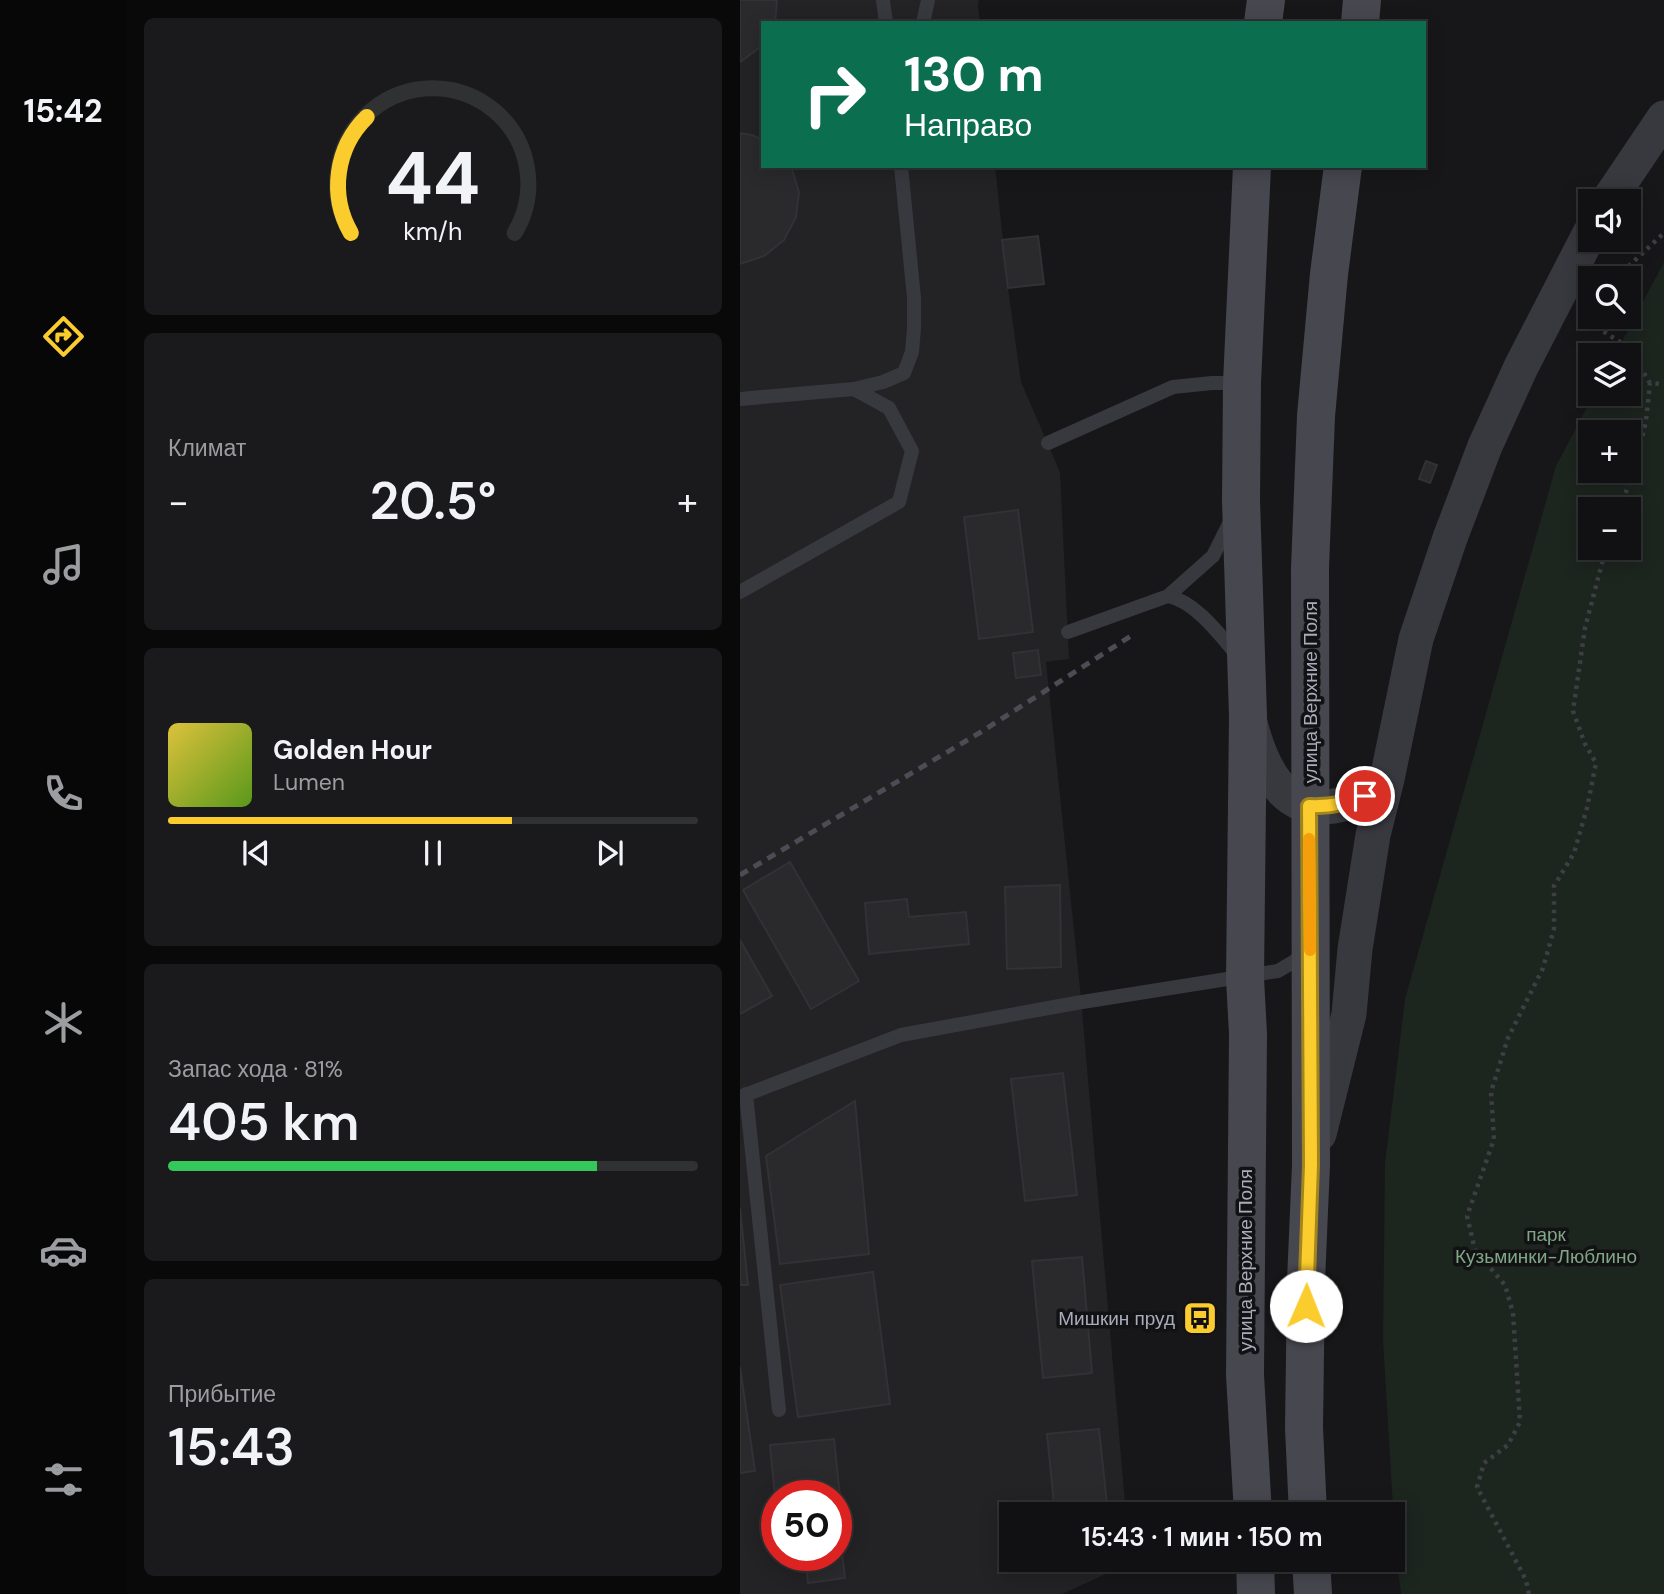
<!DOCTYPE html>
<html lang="ru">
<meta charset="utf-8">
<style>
body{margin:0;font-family:"DM Sans",sans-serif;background:#1a1a1c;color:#f1f3f6;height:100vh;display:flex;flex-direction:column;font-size:26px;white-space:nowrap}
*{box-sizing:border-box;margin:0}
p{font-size:23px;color:#9c9da0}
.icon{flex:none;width:38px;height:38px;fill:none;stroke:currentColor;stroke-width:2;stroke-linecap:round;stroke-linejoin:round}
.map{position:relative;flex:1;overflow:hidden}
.sheet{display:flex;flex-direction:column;gap:18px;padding:18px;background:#09090a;width:614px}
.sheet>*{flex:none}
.hud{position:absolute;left:21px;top:21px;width:665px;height:147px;border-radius:0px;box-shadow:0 4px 18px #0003,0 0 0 2px #303133;background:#0b6e4f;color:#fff;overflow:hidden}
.controls{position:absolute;left:838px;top:189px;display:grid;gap:14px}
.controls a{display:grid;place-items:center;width:63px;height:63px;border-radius:0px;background:#111113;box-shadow:0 4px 18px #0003,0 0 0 2px #303133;font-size:35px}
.speed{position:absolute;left:21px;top:1480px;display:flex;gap:14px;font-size:35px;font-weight:700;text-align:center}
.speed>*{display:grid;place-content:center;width:91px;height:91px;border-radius:50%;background:#111113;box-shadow:0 4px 18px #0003,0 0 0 2px #303133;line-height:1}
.speed .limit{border:10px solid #d22;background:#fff;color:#111}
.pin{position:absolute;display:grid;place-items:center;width:60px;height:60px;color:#fff;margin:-30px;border:4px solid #fff;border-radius:50%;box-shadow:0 2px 7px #0007}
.me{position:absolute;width:77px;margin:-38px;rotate:1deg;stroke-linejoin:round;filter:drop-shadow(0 0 5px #0008)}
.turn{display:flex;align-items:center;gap:24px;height:147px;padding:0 28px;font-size:32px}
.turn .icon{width:91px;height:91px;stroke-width:2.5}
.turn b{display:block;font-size:49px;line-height:60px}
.big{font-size:52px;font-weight:600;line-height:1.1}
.sheet .card{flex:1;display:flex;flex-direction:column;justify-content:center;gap:10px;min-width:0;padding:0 24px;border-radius:10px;background:#1a1a1c}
.sheet .dial{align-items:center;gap:0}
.dial svg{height:182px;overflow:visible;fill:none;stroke:#303133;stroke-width:7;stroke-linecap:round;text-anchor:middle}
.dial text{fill:#f1f3f6;stroke:none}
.song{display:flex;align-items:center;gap:21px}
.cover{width:84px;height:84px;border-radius:10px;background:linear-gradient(135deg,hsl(50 70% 55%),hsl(90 70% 35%))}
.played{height:7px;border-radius:4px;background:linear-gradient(90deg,#fbcc2e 65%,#303133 65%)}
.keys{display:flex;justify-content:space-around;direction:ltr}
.heat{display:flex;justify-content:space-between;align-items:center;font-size:38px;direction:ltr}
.charge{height:10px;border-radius:5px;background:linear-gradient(90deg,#34c759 81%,#303133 0)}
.trip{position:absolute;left:259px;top:1502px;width:406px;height:70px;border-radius:0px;background:#111113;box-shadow:0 4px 18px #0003,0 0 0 2px #303133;font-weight:600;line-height:70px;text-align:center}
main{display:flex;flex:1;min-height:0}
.dock{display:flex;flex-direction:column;width:126px;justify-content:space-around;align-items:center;background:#070708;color:#9c9da0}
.dock .icon{width:49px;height:49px}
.dock .current{color:#fbcc2e}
.dock b{font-size:32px;color:#f1f3f6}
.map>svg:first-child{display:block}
.built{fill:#232326;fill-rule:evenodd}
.green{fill:#1d251f;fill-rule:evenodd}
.building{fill:#2a2a2d;stroke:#323135;stroke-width:2}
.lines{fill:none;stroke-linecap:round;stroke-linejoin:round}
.path{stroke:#3e3f46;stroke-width:4.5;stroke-dasharray:3.5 5;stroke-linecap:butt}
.service{stroke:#38383f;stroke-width:14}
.tertiary{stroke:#38383f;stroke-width:35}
.secondary{stroke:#46474f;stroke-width:38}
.rail{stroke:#4b4c54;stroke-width:5;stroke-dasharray:9 7;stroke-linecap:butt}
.route-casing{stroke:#a3851e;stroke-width:18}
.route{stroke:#fbcc2e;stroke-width:12}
.slow{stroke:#f59e0b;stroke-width:12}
.labels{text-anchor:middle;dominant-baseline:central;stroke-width:7;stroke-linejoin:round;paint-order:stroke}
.street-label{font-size:19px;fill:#a9acba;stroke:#121214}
.park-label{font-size:19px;fill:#7fa685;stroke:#121214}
.poi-label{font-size:19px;fill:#a9acba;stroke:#121214;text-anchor:end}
</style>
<main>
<nav class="dock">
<b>15:42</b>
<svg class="icon current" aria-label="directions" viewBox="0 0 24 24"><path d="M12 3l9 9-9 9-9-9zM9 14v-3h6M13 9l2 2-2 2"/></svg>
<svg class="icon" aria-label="music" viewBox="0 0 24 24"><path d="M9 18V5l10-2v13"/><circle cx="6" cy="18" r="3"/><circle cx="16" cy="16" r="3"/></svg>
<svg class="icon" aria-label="phone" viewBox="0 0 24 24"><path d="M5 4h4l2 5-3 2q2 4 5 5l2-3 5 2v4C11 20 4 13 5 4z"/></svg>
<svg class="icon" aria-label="climate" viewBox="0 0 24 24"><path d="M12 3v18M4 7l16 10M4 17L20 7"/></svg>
<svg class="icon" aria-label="car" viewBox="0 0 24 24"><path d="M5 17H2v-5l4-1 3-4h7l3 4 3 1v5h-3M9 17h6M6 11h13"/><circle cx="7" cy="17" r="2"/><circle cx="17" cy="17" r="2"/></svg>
<svg class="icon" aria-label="filters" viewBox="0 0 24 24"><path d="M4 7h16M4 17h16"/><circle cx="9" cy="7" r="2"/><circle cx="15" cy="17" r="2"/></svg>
</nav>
<section class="sheet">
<div class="card dial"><svg viewBox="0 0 100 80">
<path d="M14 69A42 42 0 1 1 86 69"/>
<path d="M14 69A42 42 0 0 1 21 18" stroke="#fbcc2e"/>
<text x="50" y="56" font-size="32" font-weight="700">44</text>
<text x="50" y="72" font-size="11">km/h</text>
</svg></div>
<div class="card"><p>Климат</p>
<div class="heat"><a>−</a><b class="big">20.5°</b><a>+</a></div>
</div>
<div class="card">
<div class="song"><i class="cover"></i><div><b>Golden Hour</b><p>Lumen</p></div></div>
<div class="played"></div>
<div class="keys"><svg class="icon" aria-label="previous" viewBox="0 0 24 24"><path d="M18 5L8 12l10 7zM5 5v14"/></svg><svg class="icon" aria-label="pause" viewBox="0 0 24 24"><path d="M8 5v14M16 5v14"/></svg><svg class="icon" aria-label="next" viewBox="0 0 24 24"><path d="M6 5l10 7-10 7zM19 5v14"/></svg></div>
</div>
<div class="card"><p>Запас хода · 81%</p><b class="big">405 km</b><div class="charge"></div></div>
<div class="card"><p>Прибытие</p><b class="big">15:43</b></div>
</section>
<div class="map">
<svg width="924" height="1594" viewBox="0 0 924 1594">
<rect width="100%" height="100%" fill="#171719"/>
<path class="built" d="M 0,0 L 239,0 L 238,6 L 240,23 L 23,23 L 23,166 L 255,166 L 268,288 L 281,382 L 320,472 L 329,659 L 306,662 L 340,988 L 386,1514 L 271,1514 L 271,1559 L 390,1559 L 390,1563 L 322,1594 L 0,1594 ZM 37,1496 L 96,1496 L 96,1556 L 37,1556 Z"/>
<path class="green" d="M 924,262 L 924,1594 L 661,1594 L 655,1541 L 643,1339 L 645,1163 L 665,999 L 816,466 L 854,394 L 889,394 L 889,355 L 875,355 ZM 850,432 L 889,432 L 889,471 L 850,471 ZM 850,509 L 889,509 L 889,548 L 850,548 Z"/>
<path class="building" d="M 0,0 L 37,0 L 35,23 L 23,23 L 23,45 L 0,62 Z
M 0,133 L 12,135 L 23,140 L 23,166 L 51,166 L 59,192 L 56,217 L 44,240 L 24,256 L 0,264 Z
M 298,236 L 304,284 L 268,288 L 262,240 Z
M 686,461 L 697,465 L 690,483 L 679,479 Z
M 278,510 L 293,632 L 239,639 L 224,517 Z
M 298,650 L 301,675 L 276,678 L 273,653 Z
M 50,862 L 119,981 L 71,1009 L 3,890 Z
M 320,885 L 321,967 L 267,969 L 265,887 Z
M 167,899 L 169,917 L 226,912 L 229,944 L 129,954 L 125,903 Z
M 0,940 L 32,996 L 0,1014 Z
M 323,1073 L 337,1195 L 285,1201 L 271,1079 Z
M 115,1101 L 129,1254 L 40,1264 L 26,1156 Z
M 0,1208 L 8,1285 L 0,1285 Z
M 342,1257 L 352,1373 L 303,1378 L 292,1261 Z
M 133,1272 L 150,1404 L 58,1417 L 40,1285 Z
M 0,1367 L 15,1471 L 0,1473 Z
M 359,1429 L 368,1514 L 315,1514 L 307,1434 Z
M 94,1439 L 105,1544 L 96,1545 L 96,1496 L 37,1496 L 37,1516 L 30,1445 Z
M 102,1552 L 105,1578 L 68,1583 L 65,1557 L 96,1556 L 96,1553 Z"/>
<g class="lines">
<path class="path" d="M 876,278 L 924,233
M 842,318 L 888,347 L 910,383 L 924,384
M 880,509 L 896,463 L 906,421 L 910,383
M 789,1594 L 786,1580 L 737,1487 L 744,1463 L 768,1445 L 780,1422 L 773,1313 L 765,1285 L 735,1250 L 727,1216 L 754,1139 L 751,1092 L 768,1038 L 803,968 L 814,929 L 814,886 L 834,853 L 847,808 L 856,763 L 845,744 L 833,711 L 845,628 L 866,548"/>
<path class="service" d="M 143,0 L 146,23
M 183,23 L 188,0
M 0,399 L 114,389 L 143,382 L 164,373 L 172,352 L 174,328 L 174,298 L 161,166
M 308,443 L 433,387 L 472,383 L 501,383
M 0,592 L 159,502 L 172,451 L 149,408 L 114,389
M 428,596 C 456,602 480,635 497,655
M 328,632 L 428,596 L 473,556 L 491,520
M 6,1094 L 39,1410
M 0,1097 L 161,1035 L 336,1003 L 538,971 L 568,953"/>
<path class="tertiary" d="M 868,201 L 924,118
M 510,723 C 521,765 542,815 594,806 C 605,804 616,801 626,796 C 633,791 640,784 647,779
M 579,1134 L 609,1014 L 615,949 L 633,835 L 647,779 L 676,639 L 710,538 L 745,446 L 781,367 L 850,233"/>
<path class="secondary" d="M 523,23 L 526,0
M 620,23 L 622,0
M 512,166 L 502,383 L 501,500 L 508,716 L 505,978 L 508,1034 L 505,1375 L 513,1514
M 568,1514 L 564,1428 L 566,1281 L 571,1165 L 570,568 L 576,416 L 589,274 L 603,166
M 515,1559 L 516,1594
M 571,1559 L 573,1594"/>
<path class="rail" d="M 0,875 L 241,732 L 394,634"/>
</g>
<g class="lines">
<g class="route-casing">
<path id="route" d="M 566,1306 L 571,1165 L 569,806 C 590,807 606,804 625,796"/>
</g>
<use href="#route" class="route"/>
<path class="slow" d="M 569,839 L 570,950"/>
</g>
<defs>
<g id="bus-square" transform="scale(1.75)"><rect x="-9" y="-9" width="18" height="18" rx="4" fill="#fbcc2e" stroke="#121214"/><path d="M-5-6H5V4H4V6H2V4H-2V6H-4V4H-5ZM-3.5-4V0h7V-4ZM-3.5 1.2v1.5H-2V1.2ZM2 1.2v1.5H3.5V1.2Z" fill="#111"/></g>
</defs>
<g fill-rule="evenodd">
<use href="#bus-square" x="460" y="1318"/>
</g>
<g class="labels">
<g class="street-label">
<text transform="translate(570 692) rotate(-90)">улица Верхние Поля</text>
<text transform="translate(505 1260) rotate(-90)">улица Верхние Поля</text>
</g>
<g class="park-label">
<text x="806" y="1234">парк<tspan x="806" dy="22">Кузьминки-Люблино</tspan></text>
</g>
<g class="poi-label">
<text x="435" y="1318">Мишкин пруд</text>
</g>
</g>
</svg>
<div class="controls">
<a><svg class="icon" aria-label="sound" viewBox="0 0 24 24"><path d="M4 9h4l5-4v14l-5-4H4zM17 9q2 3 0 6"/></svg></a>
<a><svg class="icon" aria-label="search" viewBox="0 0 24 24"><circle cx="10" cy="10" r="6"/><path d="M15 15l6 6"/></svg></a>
<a><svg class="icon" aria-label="layers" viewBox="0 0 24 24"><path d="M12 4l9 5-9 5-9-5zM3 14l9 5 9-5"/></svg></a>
<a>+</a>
<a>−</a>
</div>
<div class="speed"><div class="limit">50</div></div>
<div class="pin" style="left:625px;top:796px;background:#d93025"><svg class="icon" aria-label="arrive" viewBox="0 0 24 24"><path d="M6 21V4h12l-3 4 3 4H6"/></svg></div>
<svg class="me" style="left:566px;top:1306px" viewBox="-20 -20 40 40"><circle r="19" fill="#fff"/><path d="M0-13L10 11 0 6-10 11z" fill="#fbcc2e"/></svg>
<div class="trip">15:43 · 1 мин · 150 m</div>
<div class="hud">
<div class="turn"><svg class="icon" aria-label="right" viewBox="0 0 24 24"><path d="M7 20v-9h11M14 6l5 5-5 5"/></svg><div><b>130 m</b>Направо</div></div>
</div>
</div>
</main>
